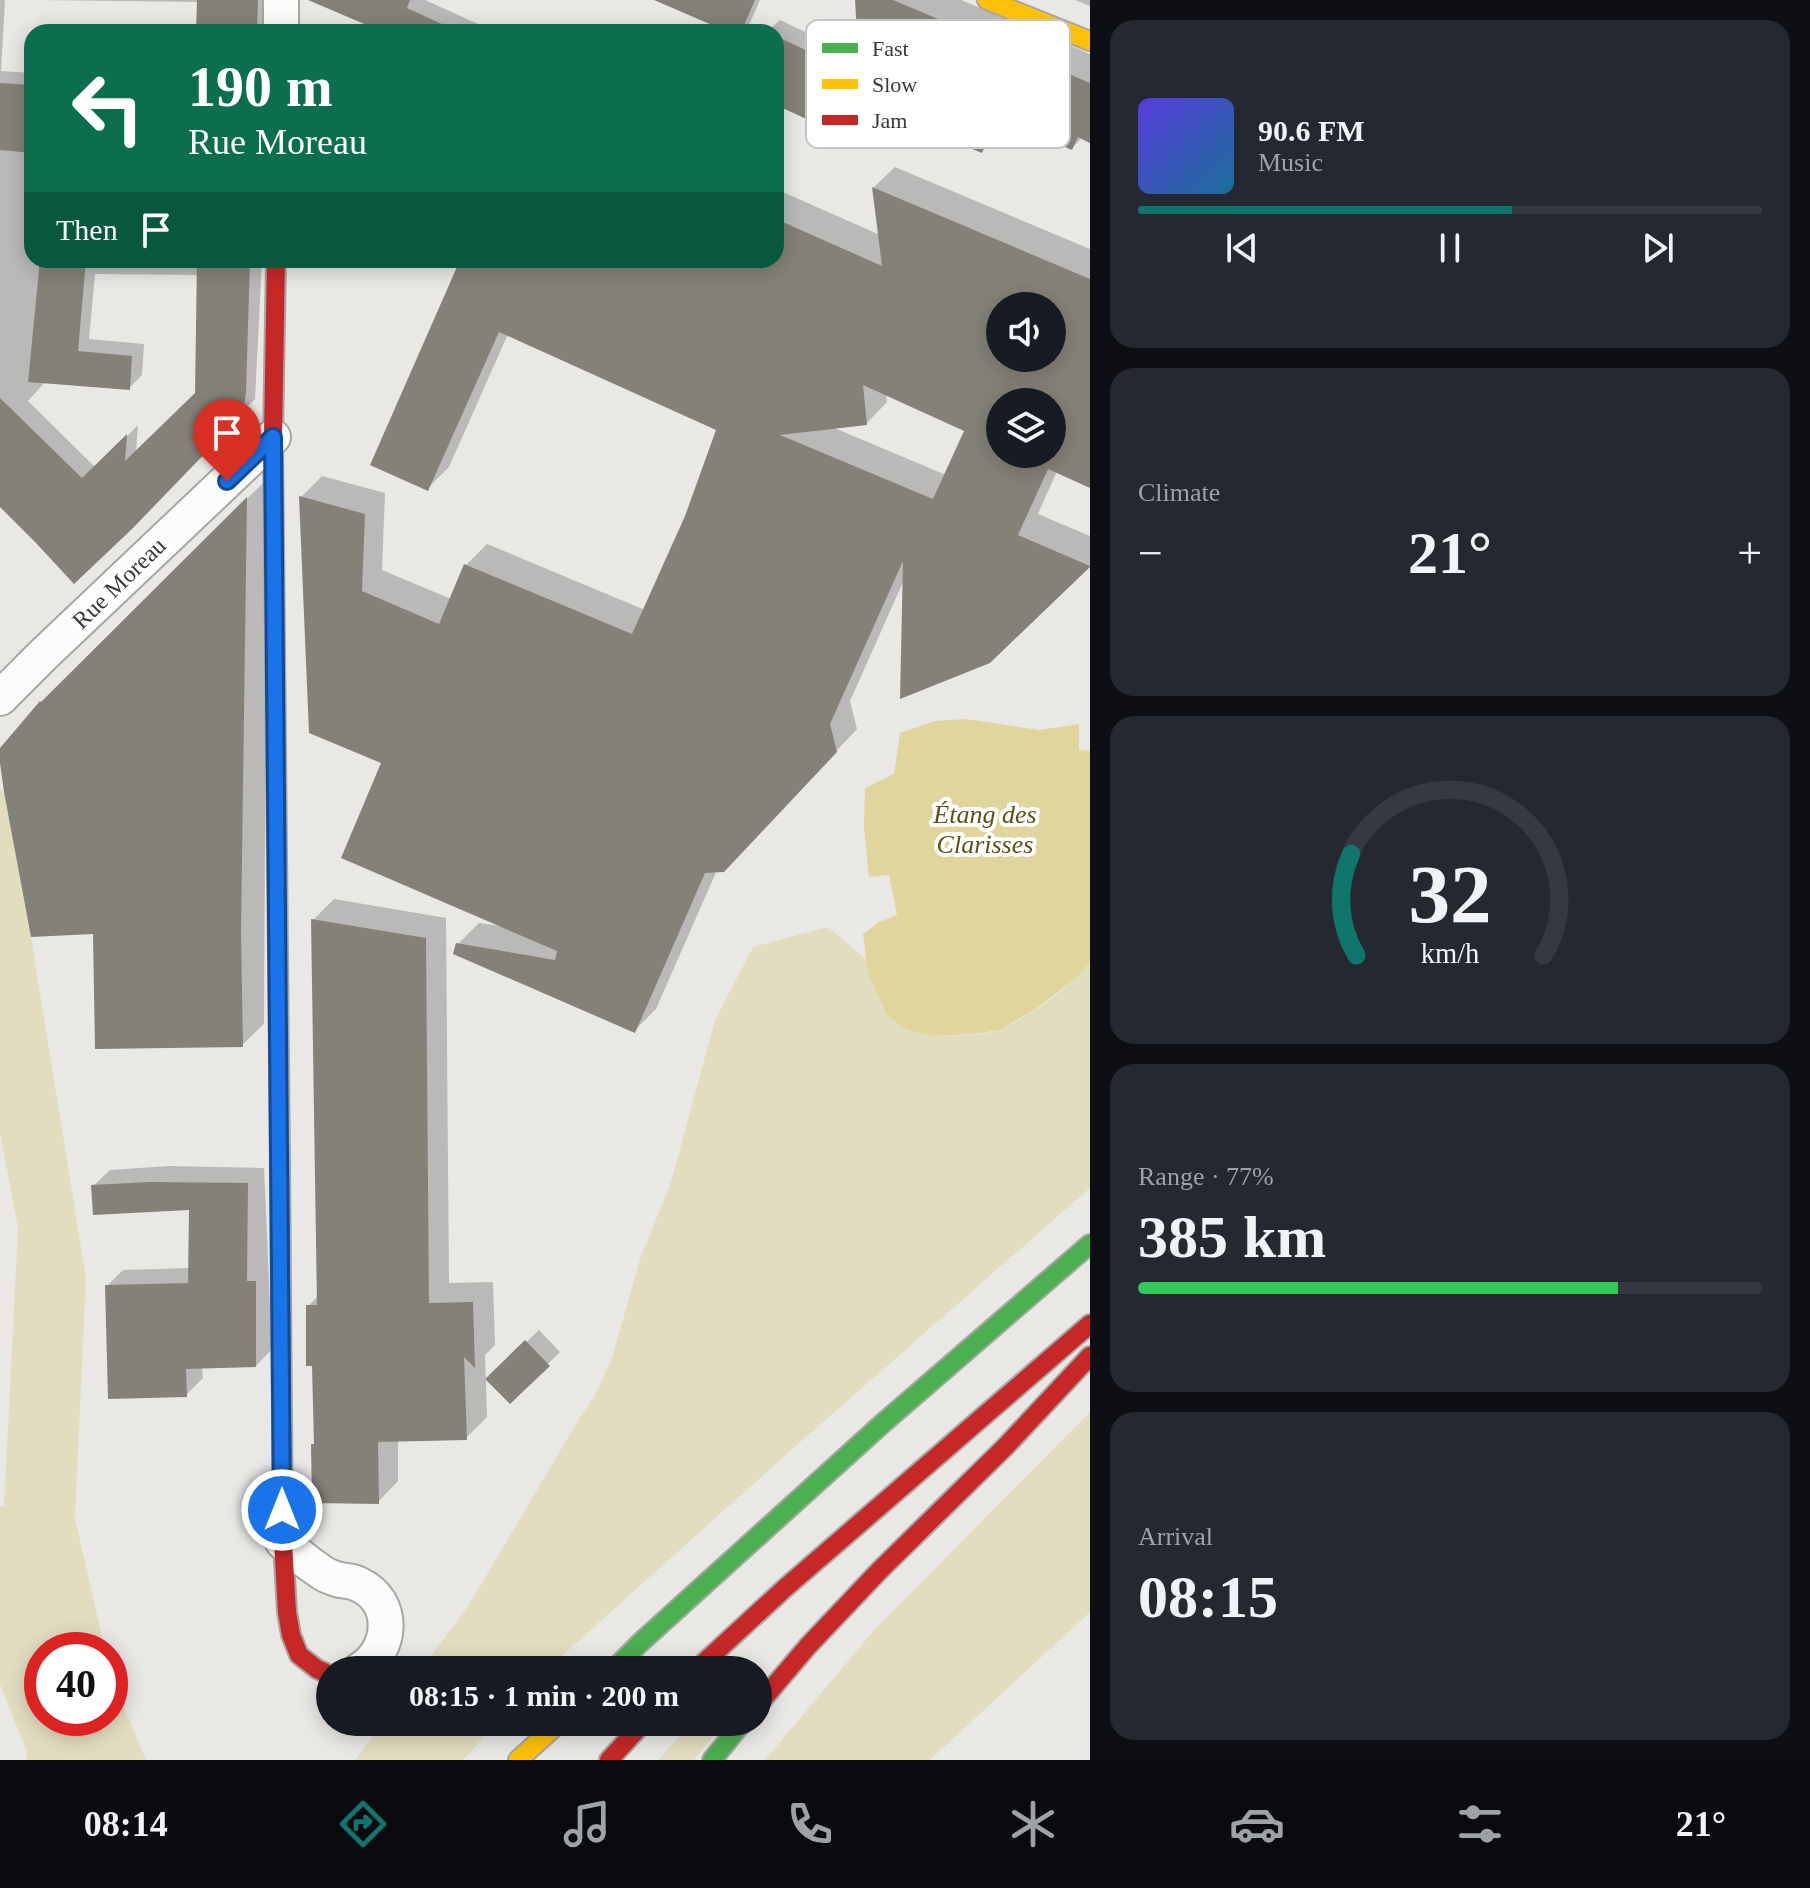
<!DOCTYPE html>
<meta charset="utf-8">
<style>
body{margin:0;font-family:Georgia,serif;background:#242831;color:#f1f3f6;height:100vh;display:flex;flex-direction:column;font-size:30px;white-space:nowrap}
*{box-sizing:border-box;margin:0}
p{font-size:26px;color:#9ea1a6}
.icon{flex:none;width:44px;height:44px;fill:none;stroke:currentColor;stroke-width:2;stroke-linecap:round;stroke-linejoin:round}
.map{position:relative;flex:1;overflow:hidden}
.panel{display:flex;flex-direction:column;gap:20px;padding:20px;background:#0d0f14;width:720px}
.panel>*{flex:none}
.guide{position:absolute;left:24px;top:24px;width:760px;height:244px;border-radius:24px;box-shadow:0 4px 20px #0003;background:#0b6e4f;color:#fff;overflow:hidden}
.buttons{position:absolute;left:986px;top:292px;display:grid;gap:16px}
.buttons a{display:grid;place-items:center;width:80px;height:80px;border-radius:50%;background:#171b24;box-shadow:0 4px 20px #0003;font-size:40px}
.speed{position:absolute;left:24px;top:1632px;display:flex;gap:16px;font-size:40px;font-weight:700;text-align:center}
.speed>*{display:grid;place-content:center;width:104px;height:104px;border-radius:50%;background:#171b24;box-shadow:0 4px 20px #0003;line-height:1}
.speed .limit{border:12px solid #d22;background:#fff;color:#111}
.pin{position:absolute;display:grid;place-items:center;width:68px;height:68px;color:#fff;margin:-82px -34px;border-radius:50% 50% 50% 0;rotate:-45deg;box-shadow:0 0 8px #0007}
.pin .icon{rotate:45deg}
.me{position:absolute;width:88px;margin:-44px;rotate:0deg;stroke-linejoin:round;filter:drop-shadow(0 0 6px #0008)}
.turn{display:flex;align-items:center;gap:28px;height:168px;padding:0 32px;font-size:36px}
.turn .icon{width:104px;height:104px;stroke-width:2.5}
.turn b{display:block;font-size:56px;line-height:68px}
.then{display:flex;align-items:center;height:76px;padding:0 32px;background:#0003;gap:16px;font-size:30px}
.big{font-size:60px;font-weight:700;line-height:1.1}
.panel .card{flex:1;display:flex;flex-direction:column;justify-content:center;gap:12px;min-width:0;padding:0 28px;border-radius:24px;background:#242831}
.panel .dial{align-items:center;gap:0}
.dial svg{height:208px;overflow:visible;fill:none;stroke:#363941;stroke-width:7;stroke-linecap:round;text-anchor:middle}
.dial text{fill:#f1f3f6;stroke:none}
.song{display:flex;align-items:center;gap:24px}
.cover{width:96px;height:96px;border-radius:12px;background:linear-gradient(135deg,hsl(250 70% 55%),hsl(200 70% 35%))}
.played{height:8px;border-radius:4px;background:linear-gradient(90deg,#0f766e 60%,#363941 60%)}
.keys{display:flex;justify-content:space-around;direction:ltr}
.heat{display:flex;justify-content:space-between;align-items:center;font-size:44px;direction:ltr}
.charge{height:12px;border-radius:6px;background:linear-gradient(90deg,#34c759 77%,#363941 0)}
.trip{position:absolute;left:316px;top:1656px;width:456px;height:80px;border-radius:40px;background:#171b24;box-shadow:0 4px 20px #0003;font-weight:700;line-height:80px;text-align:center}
.dock{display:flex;height:128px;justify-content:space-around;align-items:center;background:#090b0e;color:#9ea1a6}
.dock .icon{width:56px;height:56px}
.dock .current{color:#0f766e}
.dock b{font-size:36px;color:#f1f3f6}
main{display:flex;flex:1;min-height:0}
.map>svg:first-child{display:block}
.green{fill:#e3ddc0}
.water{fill:#e1d59e}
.shadow{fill:#0003;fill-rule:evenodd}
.building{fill:#848278;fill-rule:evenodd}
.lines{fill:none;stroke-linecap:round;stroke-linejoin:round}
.street-casing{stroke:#a6a6a4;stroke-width:38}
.fast-casing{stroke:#a6a6a4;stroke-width:22}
.slow-casing{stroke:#a6a6a4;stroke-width:22}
.jam-casing{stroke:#a6a6a4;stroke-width:22}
.street{stroke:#fcfcfb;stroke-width:34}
.fast{stroke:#4caf50;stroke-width:18}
.slow{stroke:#ffc107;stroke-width:18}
.jam{stroke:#c62828;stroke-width:18}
.route-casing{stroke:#114b97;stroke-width:20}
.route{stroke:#1a73e8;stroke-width:14}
.labels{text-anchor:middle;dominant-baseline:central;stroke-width:8;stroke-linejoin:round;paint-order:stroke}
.street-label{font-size:24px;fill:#393937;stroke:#fff}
.water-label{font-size:26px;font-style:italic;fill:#5d5116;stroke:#fff}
.key{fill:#fff;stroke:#c4c4c3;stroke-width:2}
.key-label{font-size:22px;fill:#393937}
</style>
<main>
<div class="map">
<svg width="1090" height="1760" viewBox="0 0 1090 1760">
<rect width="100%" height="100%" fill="#e9e8e5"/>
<path class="green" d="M 0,789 L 4,792 L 31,937 L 86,1278 L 75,1518 L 105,1650 L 42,1650 L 42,1718 L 110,1718 L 110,1674 L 146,1760 L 27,1760 L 26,1750 L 0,1684 L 0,1507 L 4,1507 L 18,1227 L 0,1133 Z
M 828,927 L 867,960 L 868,973 L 932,1036 C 954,1035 980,1037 1000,1029 C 1034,1015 1067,989 1090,962 L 1090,1188 L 798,1444 L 546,1670 L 421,1670 L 470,1603 L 579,1419 L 594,1397 L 612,1358 L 640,1259 L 671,1182 L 715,1020 L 753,947 Z
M 1090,1412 L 1090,1612 L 930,1760 L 765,1760 L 875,1629 Z
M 383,1722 L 497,1722 L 463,1760 L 355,1760 Z
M 693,1722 L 725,1722 L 694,1760 L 658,1760 Z"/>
<path class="water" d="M 966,719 L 1039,730 L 1079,724 L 1079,750 L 1090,751 L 1090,962 L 1077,977 L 1036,1009 L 999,1030 L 973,1034 L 932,1036 L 906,1029 L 887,1015 L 868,973 L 863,934 L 879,922 L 897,915 L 889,875 L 869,877 L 864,827 L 865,788 L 894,774 L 900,733 L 935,721 Z"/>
<path class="shadow" d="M 0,0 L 5,0 L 1,71 L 32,73 L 32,260 L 262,260 L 255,399 L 144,514 L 0,505 ZM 95,274 L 199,275 L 197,393 L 136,452 L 138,425 L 96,468 L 28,401 L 46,381 L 129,388 L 142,375 L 144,344 L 89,339 Z
M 37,0 L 270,0 L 269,32 L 198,32 L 198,2 Z
M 318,0 L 425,0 L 496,32 L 387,32 Z
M 659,0 L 760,0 L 750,23 L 741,32 L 733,32 Z
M 857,0 L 961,0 L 1090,54 L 1090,143 L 1081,139 L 1072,148 L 1007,120 L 1003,130 L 982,151 L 947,136 L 942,142 L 929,76 Z
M 1075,0 L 1090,0 L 1090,6 Z
M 780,20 L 848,52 L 848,63 L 827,109 L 815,121 L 776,103 L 776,32 L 767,32 Z
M 895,167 L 1090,249 L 1090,486 L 1057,471 L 1038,514 L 1090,536 L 1090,565 L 989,661 L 904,580 L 850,701 L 857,729 L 745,848 L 717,870 L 656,1009 L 635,1030 L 458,944 L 479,923 L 501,926 L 383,762 L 301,497 L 322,476 L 385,493 L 382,570 L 451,599 L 466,565 L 487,544 L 645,610 L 687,516 L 719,428 L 508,334 L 449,467 L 428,488 L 463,260 L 776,260 L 776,189 L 880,235 L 874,187 ZM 1000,306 L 1052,306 L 1052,358 L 1000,358 ZM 886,394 L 967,430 L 946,475 L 832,427 L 866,424 L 887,402 ZM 1000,402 L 1052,402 L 1052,454 L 1000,454 Z
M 267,479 L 264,1024 L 242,1045 L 95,932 L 35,710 Z
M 334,899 L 446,918 L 449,1283 L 493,1282 L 495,1345 L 485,1355 L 487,1417 L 466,1438 L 398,1439 L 398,1481 L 378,1502 L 313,1444 L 316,1442 L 314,1364 L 308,1306 L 319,1295 L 313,920 Z
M 168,1166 L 264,1168 L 272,1349 L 256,1366 L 202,1367 L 203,1378 L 186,1395 L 107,1286 L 123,1270 L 190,1268 L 191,1208 L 93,1186 L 110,1170 Z
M 539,1330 L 560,1352 L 510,1401 L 488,1379 Z"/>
<path class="building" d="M 197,0 L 258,0 L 257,32 L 196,32 Z
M 308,0 L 410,0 L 407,8 L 459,32 L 383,32 Z
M 654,0 L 755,0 L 741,32 L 728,32 Z
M 855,0 L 893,0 L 1090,83 L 1090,143 L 1078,137 L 1072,150 L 997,118 L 982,153 L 945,138 L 942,144 L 904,129 L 926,77 L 858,48 Z
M 776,36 L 841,67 L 815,123 L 776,105 Z
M 0,83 L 32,85 L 32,153 L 0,150 Z
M 872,187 L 1090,279 L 1090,488 L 1048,469 L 1018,535 L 1090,566 L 1090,567 L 990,663 L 900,699 L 903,561 L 830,724 L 837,752 L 724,872 L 705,873 L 635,1033 L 453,954 L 456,943 L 555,960 L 557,951 L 341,858 L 381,763 L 309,733 L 299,496 L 365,514 L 362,591 L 439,624 L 464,564 L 632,634 L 685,516 L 716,430 L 499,332 L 428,491 L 370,465 L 460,260 L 776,260 L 776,219 L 882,266 ZM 1000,306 L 1052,306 L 1052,358 L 1000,358 ZM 863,385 L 964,431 L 933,499 L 780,435 L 867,425 ZM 1000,402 L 1052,402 L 1052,454 L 1000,454 Z
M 40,260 L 86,260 L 78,351 L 132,356 L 130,390 L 28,382 Z
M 197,260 L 250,260 L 246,392 L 243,414 L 132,529 L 74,584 L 36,543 L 0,507 L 0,398 L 82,478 L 127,434 L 125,461 L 195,393 Z
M 247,497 L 241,932 L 243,1047 L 95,1049 L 93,934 L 31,937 L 4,792 L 0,763 L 0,748 L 40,701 L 41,702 Z
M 311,919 L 426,938 L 429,1303 L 473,1302 L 475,1368 L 464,1357 L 467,1440 L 378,1442 L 379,1504 L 312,1503 L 311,1444 L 314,1444 L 312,1366 L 306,1366 L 306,1305 L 317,1305 Z
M 151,1182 L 248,1183 L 247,1281 L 256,1281 L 256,1367 L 186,1369 L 187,1397 L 108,1399 L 105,1285 L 188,1283 L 189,1210 L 93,1215 L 91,1185 Z
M 525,1340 L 550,1366 L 510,1404 L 485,1379 Z"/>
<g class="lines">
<g class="street-casing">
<path id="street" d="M 281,32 L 281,0
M 0,698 L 42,656 L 273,437
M 283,1542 C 294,1551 305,1561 317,1569 C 323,1574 332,1578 340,1580 C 346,1581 352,1581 358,1584 C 396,1601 393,1650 360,1670"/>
</g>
<g class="fast-casing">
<path id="fast" d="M 613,1670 L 641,1642 L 882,1424 L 1090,1244
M 712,1760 L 743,1722"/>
</g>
<g class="slow-casing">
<path id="slow" d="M 987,0 L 1090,41
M 275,648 L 280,1162
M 518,1760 L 560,1722"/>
</g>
<g class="jam-casing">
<path id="jam" d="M 275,648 L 273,437 L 276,260
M 280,1162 L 283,1542 L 287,1612 L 291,1635 L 299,1655 L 317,1669 L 330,1675
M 696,1670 L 785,1588 L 1090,1324
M 758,1705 L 808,1646 L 879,1571 L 1006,1446 L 1090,1356
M 609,1760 L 644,1722"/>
</g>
<use href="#street" class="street"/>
<use href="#fast" class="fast"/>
<use href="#slow" class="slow"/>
<use href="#jam" class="jam"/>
</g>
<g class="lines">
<g class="route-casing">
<path id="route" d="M 227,481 L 273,437 L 282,1510"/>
</g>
<use href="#route" class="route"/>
</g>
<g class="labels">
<g class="street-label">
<text transform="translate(119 583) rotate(-44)">Rue Moreau</text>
</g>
<g class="water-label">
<text x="985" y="814">Étang des<tspan x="985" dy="30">Clarisses</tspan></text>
</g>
</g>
<rect x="806" y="20" width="264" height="128" rx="12" class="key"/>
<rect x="822" y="43" width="36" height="10" fill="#4caf50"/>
<rect x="822" y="79" width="36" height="10" fill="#ffc107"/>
<rect x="822" y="115" width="36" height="10" fill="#c62828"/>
<g class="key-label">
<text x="872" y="56">Fast</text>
<text x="872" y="92">Slow</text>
<text x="872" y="128">Jam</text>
</g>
</svg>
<div class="buttons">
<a><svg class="icon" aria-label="sound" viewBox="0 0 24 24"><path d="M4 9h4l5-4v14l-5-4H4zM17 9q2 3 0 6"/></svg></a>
<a><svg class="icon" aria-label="layers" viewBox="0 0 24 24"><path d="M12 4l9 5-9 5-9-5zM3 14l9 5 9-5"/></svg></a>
</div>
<div class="speed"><div class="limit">40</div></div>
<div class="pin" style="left:227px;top:481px;background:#d93025"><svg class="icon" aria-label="arrive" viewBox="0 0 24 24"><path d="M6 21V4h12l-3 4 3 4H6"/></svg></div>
<svg class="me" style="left:282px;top:1510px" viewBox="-20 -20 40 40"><circle r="17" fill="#1a73e8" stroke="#fff" stroke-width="3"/><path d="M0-11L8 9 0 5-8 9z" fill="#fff"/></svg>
<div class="trip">08:15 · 1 min · 200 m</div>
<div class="guide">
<div class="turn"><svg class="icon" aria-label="left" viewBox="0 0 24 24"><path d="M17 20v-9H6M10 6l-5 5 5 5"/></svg><div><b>190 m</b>Rue Moreau</div></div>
<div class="then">Then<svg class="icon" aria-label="arrive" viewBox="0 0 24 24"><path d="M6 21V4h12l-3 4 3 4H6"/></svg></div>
</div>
</div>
<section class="panel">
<div class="card">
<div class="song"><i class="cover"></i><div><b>90.6 FM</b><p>Music</p></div></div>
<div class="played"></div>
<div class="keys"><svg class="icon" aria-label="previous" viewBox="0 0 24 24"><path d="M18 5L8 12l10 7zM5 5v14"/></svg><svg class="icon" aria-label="pause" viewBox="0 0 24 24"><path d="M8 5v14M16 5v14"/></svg><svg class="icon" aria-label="next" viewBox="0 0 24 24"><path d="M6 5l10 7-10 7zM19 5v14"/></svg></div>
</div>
<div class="card"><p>Climate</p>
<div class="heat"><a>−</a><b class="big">21°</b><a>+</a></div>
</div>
<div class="card dial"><svg viewBox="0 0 100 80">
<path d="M14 69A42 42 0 1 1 86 69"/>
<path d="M14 69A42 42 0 0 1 12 30" stroke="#0f766e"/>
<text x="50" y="56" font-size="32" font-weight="700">32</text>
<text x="50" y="72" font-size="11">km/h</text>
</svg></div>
<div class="card"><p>Range · 77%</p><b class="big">385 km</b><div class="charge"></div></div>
<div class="card"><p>Arrival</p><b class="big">08:15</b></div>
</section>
</main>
<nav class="dock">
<b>08:14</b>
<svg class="icon current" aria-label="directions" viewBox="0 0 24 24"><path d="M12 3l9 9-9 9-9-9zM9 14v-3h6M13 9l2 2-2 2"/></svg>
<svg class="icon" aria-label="music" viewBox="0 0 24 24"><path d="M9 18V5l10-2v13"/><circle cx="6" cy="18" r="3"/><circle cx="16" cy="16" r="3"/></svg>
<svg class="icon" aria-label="phone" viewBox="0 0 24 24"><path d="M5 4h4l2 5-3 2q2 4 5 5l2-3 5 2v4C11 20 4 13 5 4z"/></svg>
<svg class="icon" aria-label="climate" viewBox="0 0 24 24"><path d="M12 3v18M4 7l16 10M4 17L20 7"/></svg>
<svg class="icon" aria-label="car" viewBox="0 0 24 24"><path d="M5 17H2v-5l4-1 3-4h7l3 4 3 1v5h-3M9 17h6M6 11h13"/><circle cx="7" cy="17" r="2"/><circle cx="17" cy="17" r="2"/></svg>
<svg class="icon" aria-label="filters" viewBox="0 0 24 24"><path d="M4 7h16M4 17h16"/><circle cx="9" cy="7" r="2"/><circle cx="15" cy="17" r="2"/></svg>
<b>21°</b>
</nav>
